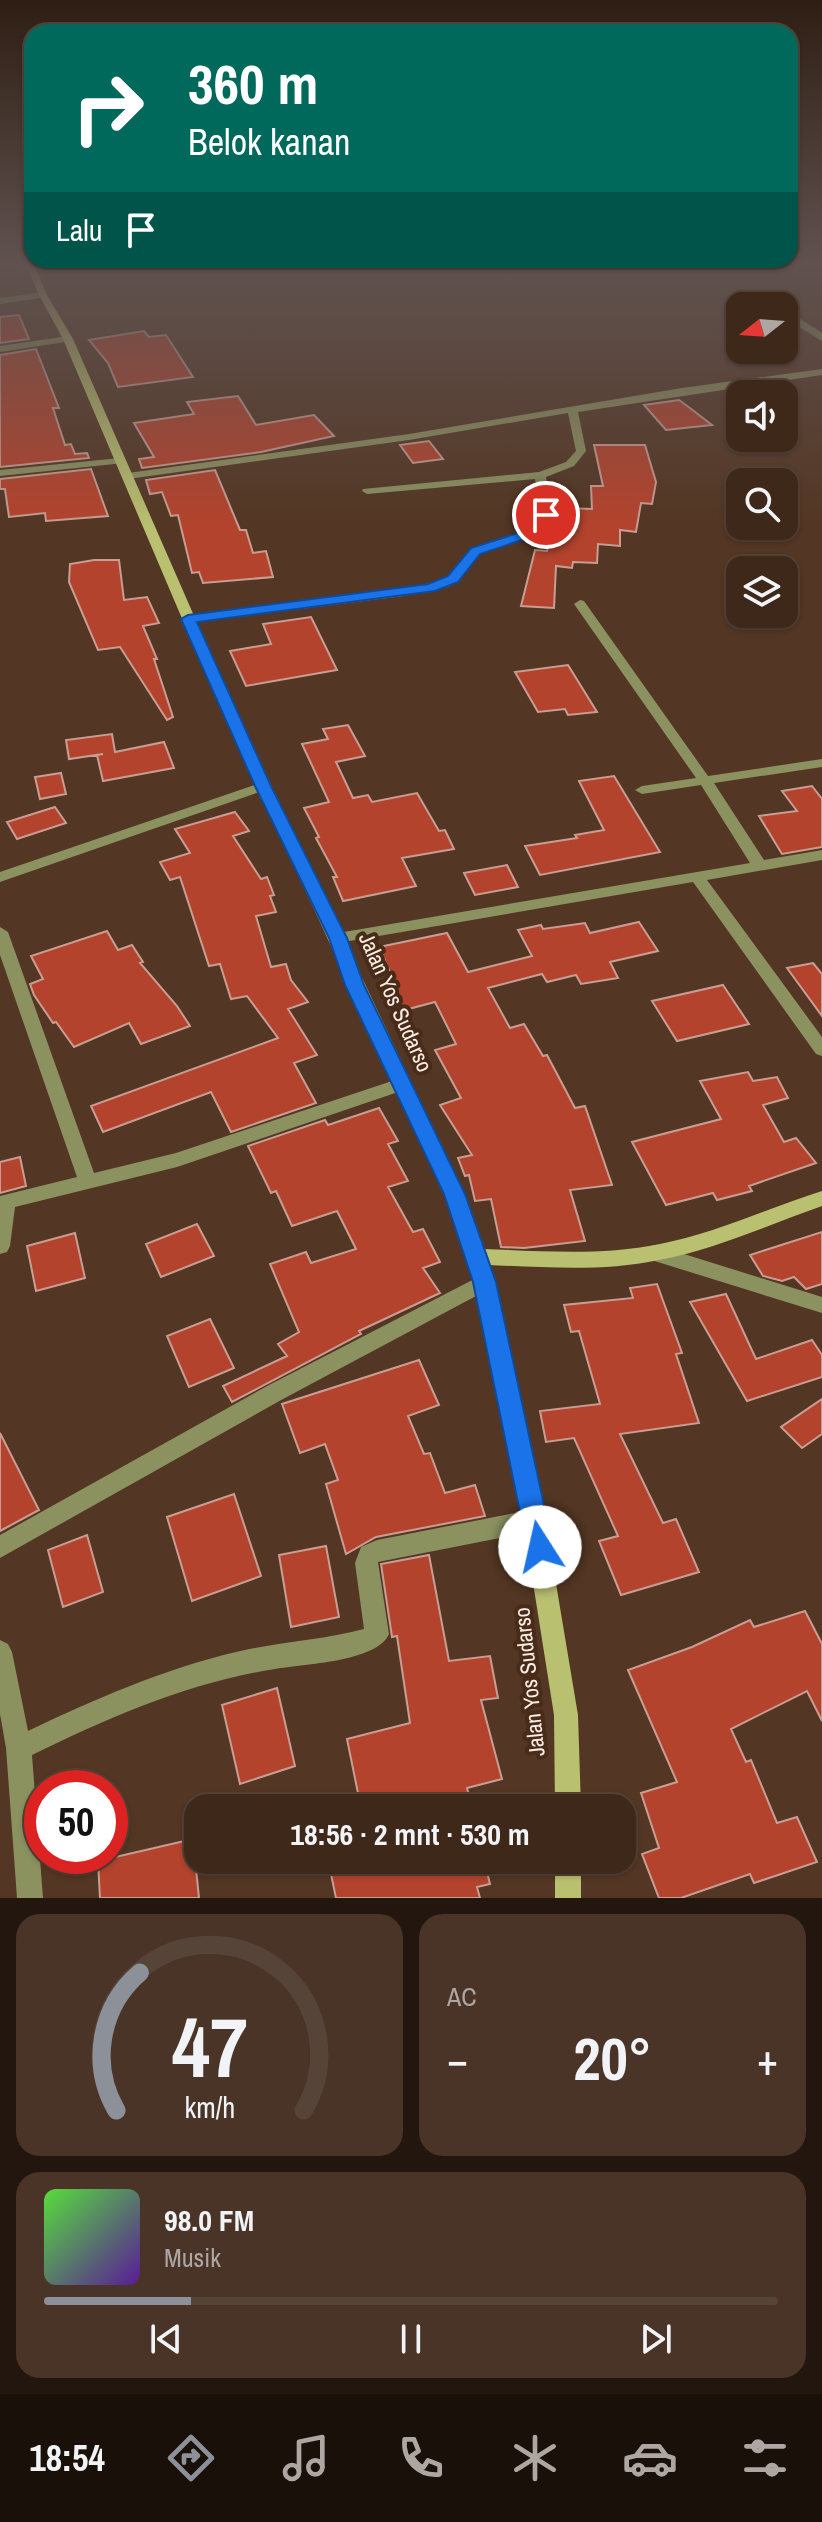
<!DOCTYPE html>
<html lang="id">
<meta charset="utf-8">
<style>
body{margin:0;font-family:"Archivo Narrow",sans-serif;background:#493427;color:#f1f3f6;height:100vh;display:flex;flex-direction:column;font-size:30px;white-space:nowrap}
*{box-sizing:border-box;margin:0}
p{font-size:26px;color:#ada6a2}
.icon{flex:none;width:44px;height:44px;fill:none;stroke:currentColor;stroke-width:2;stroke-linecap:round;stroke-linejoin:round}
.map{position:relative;height:1898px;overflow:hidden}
.drawer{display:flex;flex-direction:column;gap:16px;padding:16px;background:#22160e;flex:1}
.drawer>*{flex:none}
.banner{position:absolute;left:24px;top:24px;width:774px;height:244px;border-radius:24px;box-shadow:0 2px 6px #0004,0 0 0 2px #574439;background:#00695c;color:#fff;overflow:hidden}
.needle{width:52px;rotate:253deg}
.tools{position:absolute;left:726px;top:292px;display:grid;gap:16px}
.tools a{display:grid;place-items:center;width:72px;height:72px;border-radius:16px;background:#3e281a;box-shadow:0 2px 6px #0004,0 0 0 2px #574439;font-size:40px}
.speed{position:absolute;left:24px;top:1770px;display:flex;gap:16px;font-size:40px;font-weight:700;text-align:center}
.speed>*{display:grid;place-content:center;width:104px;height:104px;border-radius:50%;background:#3e281a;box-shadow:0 2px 6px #0004,0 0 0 2px #574439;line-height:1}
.speed .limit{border:12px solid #d22;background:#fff;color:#111}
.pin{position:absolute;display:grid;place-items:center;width:68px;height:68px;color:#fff;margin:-34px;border:4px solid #fff;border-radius:50%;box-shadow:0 2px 8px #0007}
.me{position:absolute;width:88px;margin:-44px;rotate:350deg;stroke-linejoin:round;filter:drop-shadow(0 0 6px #0008)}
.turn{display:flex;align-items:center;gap:28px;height:168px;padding:0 32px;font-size:36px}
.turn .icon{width:104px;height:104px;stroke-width:2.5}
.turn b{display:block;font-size:56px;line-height:68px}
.then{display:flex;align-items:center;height:76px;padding:0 32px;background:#0003;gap:16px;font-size:30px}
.big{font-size:60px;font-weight:800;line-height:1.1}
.drawer .tile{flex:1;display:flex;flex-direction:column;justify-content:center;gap:12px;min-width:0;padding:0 28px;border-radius:24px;background:#493427}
.drawer .dial{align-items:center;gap:0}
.dial svg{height:208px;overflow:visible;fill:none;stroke:#574439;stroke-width:7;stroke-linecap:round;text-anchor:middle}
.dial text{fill:#f1f3f6;stroke:none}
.song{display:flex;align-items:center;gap:24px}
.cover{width:96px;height:96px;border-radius:12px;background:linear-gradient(135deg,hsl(110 70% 55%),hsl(270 70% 35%))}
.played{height:8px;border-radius:4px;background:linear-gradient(90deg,#8c9099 20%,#574439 20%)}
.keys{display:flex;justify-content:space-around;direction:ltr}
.heat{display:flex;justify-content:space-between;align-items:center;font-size:44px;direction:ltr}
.drawer .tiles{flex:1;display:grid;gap:16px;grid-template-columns:1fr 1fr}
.tile:last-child{grid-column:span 2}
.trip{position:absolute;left:184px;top:1794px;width:452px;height:80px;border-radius:24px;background:#3e281a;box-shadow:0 2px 6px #0004,0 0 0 2px #574439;font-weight:800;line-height:80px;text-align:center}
.menu{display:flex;height:128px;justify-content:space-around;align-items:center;background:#19100a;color:#ada6a2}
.menu .icon{width:56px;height:56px}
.menu .selected{color:#8c9099}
.menu b{font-size:36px;color:#f1f3f6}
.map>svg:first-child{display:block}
.building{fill:#b4432d;stroke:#c89e94;stroke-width:2}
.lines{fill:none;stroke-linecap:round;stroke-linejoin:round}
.lane{stroke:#8c9160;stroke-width:7}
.street{fill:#8c9160;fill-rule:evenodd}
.secondary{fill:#b9c070;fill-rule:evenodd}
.route{fill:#1a73e8;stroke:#114b97;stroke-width:2}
.labels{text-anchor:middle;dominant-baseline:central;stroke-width:8;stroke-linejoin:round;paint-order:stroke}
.street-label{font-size:22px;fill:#fdeee5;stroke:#482b19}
</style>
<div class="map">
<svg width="822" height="1898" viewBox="0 0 822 1898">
<rect width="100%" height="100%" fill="#533623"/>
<path class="building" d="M 19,315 L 29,339 L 0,343 L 0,317 Z
M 144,331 L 149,337 L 166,335 L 193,377 L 118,387 L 108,363 L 89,340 Z
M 36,349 L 59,408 L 53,408 L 65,445 L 71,444 L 75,454 L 87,453 L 89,458 L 0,467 L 0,355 Z
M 238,396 L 256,425 L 314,415 L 334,436 L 261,452 L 142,468 L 139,459 L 154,457 L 134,423 L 194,414 L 187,402 Z
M 679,400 L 690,408 L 712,425 L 666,430 L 644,405 Z
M 429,441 L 443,459 L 413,463 L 400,445 Z
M 594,445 L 645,445 L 656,482 L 652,504 L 641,503 L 636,532 L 620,530 L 620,546 L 598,544 L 597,563 L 573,562 L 572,568 L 556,566 L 554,608 L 521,606 L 535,550 L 547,551 L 553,528 L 569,529 L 567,508 L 592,509 L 591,486 L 603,486 Z
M 91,469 L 108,516 L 46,521 L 45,513 L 9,517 L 5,489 L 0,489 L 0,479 Z
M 215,470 L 240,530 L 246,530 L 253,553 L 266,551 L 273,577 L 203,583 L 199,572 L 192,573 L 178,515 L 171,516 L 162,492 L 150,494 L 146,480 Z
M 94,560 L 119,560 L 124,600 L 147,597 L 159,623 L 143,626 L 157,659 L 154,659 L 173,717 L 167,720 L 120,647 L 98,650 L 69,582 L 70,564 Z
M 311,617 L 337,670 L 246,686 L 230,651 L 271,644 L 263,624 Z
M 568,665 L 597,712 L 568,715 L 565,709 L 538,712 L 515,672 Z
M 348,725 L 365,756 L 336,762 L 353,798 L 368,795 L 372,802 L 417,793 L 439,831 L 445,830 L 454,849 L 402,858 L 416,886 L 343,901 L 333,877 L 337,877 L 316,838 L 319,837 L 304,808 L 329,802 L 302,744 L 328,739 L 323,729 Z
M 112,734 L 115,752 L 164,742 L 174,768 L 103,781 L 97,755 L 103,754 L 69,759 L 66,740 Z
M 61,773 L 66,794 L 40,799 L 35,777 Z
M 614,776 L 660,852 L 540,875 L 525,846 L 577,838 L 575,835 L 604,830 L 579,781 Z
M 812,786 L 822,799 L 822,847 L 782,854 L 759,816 L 797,811 L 782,791 Z
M 55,807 L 66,823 L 17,839 L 7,822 Z
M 235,812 L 249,831 L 233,836 L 261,879 L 267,877 L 274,895 L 270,896 L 276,912 L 256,916 L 271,967 L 286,964 L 291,980 L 308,1002 L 288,1009 L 317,1055 L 294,1063 L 316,1103 L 231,1132 L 211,1092 L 103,1132 L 91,1106 L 278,1038 L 247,996 L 231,999 L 220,964 L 209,966 L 180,877 L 170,880 L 160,862 L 190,853 L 175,829 Z
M 507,865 L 518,887 L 475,895 L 464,873 Z
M 639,922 L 658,951 L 610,962 L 618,978 L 581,984 L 576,975 L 547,982 L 542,974 L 488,988 L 510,1028 L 524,1024 L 543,1056 L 547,1055 L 575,1108 L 585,1106 L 612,1185 L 570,1190 L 585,1241 L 524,1248 L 501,1247 L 491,1199 L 475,1201 L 469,1175 L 465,1176 L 458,1158 L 472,1155 L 440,1105 L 461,1098 L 435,1050 L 456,1044 L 435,1002 L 401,1011 L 391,992 L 398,990 L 379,947 L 447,933 L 468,972 L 532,956 L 518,930 L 541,925 L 543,929 L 585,923 L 590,933 Z
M 107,931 L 118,950 L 132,945 L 143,962 L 140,963 L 177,1006 L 190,1026 L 141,1044 L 129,1023 L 74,1047 L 56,1022 L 53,1023 L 34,995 L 30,984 L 43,979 L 31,956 Z
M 813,963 L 822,974 L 822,1016 L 787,968 Z
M 723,985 L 749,1024 L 677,1041 L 652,1001 Z
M 748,1072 L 753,1081 L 777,1077 L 788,1098 L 763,1105 L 784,1142 L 796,1138 L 816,1163 L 749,1186 L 752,1191 L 717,1200 L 713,1193 L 666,1205 L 632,1142 L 721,1119 L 700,1081 Z
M 379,1108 L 398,1141 L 388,1144 L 408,1181 L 388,1187 L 413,1232 L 423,1229 L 440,1262 L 423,1268 L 440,1293 L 359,1331 L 361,1334 L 232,1402 L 223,1386 L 287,1356 L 278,1344 L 299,1332 L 270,1264 L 306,1252 L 311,1263 L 356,1249 L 337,1211 L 292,1226 L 276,1191 L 271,1193 L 248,1146 L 325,1120 L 328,1125 Z
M 20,1157 L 26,1186 L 0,1193 L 0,1162 Z
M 197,1224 L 214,1256 L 161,1277 L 146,1244 Z
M 822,1232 L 822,1284 L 806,1289 L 794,1277 L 782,1281 L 763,1276 L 750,1255 Z
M 75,1233 L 85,1278 L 36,1291 L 27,1246 Z
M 657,1284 L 682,1353 L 676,1354 L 699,1423 L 620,1434 L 663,1523 L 676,1519 L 699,1572 L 621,1595 L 599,1541 L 618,1536 L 574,1438 L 546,1442 L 540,1411 L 600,1404 L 579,1331 L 571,1332 L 564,1305 L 633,1298 L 630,1288 Z
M 726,1294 L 756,1359 L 812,1340 L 822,1355 L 822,1377 L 747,1401 L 690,1302 Z
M 210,1319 L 234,1368 L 189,1387 L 167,1336 Z
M 419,1360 L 439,1405 L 408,1416 L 424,1454 L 430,1453 L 445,1493 L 475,1485 L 485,1516 L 376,1537 L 346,1554 L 326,1484 L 338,1480 L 325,1444 L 300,1453 L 282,1404 Z
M 822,1399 L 822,1434 L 802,1448 L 781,1427 Z
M 0,1433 L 39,1510 L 0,1531 Z
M 234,1494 L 261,1576 L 192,1601 L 167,1517 Z
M 87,1535 L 103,1592 L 63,1607 L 48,1550 Z
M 326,1546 L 339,1617 L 291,1627 L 279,1555 Z
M 429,1555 L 449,1661 L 490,1656 L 498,1698 L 481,1700 L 502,1779 L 467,1788 L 472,1808 L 361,1808 L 347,1739 L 410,1723 L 397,1636 L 392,1637 L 381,1564 Z
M 805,1611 L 822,1644 L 822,1721 L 807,1691 L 731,1729 L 746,1762 L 751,1760 L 777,1823 L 797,1817 L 817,1862 L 754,1883 L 750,1874 L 681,1898 L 659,1898 L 642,1854 L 659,1848 L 641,1793 L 677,1782 L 628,1670 L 692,1647 L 750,1620 L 754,1627 Z
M 277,1688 L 295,1766 L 240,1784 L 222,1705 Z
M 193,1839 L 199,1898 L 100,1898 L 98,1861 Z
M 328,1860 L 484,1860 L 490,1884 L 477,1887 L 480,1898 L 336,1898 Z"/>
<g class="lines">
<path class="lane" d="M 765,302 L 772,306
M 784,313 L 822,337"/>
<path class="street" d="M 46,262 L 62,262 L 32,269 L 28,267 Z
M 43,292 L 46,293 L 46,297 L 0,304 L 0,298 Z
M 68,336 L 73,339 L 71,341 L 0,352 L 0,346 Z
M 822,369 L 822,375 L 578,412 L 586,451 L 574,466 L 546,477 L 552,515 L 543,532 L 479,553 L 457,582 L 448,587 L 404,596 L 188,623 L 182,619 L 188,615 L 404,588 L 440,581 L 449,576 L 471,549 L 534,528 L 540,515 L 535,479 L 367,494 L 362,491 L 363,489 L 539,472 L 566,462 L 576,451 L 568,413 L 409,440 L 128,479 L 123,476 L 128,473 L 409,434 L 682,388 Z
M 120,458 L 125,461 L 124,463 L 0,476 L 0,470 Z
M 580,600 L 584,601 L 708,776 L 822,759 L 822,767 L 714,783 L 764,860 L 822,850 L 822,860 L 707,880 L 822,1037 L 822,1056 L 816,1054 L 693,882 L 338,943 L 330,938 L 338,933 L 750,863 L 701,785 L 642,794 L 635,790 L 642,786 L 696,778 L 574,604 Z
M 263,782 L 270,786 L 268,789 L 0,882 L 0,872 Z
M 0,927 L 8,932 L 94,1173 L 176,1153 L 401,1078 L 407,1079 L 410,1084 L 407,1089 L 177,1167 L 15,1207 L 10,1246 L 7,1252 L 0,1254 L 0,1196 L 77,1177 L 0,955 Z
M 655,1245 L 822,1297 L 822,1313 L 648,1259 L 645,1253 L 648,1247 Z
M 484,1274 L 491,1276 L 494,1282 L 491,1288 L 283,1399 L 0,1558 L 0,1535 L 269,1385 Z
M 535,1509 L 543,1513 L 546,1520 L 543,1527 L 535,1531 L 378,1562 L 389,1634 C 377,1662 303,1664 275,1669 C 190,1682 110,1717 32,1755 L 43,1898 L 17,1898 L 6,1748 L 0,1714 L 0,1640 L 8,1644 L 12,1652 L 28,1731 C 95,1699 164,1669 236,1652 C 279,1642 322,1640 364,1629 L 355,1563 L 361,1547 L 377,1540 Z"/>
<path class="secondary" d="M 25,262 L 33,262 L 47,295 L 73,339 L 226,689 L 464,1194 L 483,1249 C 541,1251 602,1256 660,1244 C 716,1233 768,1208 822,1191 L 822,1206 C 768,1225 716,1249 659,1260 C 603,1272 545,1267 488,1265 L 539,1482 L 578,1715 L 581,1808 L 555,1808 L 554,1715 L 517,1482 L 474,1282 L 446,1194 L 212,689 L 63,339 L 39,295 Z
M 555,1860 L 581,1860 L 581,1898 L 555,1898 Z"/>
</g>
<linearGradient id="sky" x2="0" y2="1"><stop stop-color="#2e1e13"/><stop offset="0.5" stop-color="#605250"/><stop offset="1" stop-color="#605250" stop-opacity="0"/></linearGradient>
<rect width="822" height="528" fill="url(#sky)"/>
<path class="route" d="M 546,511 L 553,515 L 543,533 L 480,554 L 458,582 L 435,591 L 197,622 L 271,786 L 347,938 L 364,985 L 465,1194 L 496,1282 L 553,1547 L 549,1556 L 540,1560 L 530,1556 L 527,1547 L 473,1282 L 444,1194 L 345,985 L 329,938 L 255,786 L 181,619 L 188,615 L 428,584 L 448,576 L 471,548 L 534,528 L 542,512 Z"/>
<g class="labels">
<g class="street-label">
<text transform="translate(396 1002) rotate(66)">Jalan Yos Sudarso</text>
<text transform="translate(529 1682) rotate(-96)">Jalan Yos Sudarso</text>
</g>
</g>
</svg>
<div class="tools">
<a><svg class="needle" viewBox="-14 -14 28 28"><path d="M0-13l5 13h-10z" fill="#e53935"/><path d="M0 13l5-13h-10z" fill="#ada6a2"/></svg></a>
<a><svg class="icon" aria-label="sound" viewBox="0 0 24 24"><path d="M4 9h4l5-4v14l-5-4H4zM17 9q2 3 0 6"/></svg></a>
<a><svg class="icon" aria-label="search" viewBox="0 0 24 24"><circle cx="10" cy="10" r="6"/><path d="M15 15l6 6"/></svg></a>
<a><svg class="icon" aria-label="layers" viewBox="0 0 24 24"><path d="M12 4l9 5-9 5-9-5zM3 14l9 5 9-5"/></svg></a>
</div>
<div class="speed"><div class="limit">50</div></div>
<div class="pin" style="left:546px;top:515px;background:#d93025"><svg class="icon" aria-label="arrive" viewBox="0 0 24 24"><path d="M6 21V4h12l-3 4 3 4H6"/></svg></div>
<svg class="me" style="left:540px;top:1547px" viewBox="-20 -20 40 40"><circle r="19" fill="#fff"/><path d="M0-13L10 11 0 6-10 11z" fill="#1a73e8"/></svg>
<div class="trip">18:56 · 2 mnt · 530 m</div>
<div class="banner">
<div class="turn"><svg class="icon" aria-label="right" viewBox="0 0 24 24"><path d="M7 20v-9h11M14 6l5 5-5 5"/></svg><div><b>360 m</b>Belok kanan</div></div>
<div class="then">Lalu<svg class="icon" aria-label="arrive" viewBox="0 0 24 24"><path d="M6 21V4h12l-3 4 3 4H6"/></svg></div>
</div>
</div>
<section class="drawer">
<div class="tiles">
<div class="tile dial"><svg viewBox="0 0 100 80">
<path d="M14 69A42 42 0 1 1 86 69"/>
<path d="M14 69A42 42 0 0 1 23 16" stroke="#8c9099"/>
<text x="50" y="56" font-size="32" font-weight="700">47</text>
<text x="50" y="72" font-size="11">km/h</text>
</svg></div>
<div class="tile"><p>AC</p>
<div class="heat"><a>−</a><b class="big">20°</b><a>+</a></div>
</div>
<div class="tile">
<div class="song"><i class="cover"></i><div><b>98.0 FM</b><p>Musik</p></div></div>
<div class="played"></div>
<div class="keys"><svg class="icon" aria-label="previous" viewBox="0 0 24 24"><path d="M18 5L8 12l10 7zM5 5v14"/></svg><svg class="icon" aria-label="pause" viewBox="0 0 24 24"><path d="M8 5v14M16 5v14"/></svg><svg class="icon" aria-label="next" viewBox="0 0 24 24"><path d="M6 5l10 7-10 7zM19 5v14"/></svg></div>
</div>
</div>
</section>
<nav class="menu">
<b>18:54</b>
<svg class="icon selected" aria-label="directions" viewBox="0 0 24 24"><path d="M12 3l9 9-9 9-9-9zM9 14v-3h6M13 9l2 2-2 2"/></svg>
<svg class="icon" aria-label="music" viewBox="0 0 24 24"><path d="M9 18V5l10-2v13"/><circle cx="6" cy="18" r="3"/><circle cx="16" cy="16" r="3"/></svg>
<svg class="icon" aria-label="phone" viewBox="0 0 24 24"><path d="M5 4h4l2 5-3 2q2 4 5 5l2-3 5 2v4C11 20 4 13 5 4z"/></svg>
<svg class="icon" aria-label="climate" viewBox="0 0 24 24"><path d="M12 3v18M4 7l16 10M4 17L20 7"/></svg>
<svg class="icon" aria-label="car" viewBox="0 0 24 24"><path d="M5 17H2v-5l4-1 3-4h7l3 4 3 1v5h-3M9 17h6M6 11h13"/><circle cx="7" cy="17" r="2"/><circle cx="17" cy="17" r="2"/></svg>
<svg class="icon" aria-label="filters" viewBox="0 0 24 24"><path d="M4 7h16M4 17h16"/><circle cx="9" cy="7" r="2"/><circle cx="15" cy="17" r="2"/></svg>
</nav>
